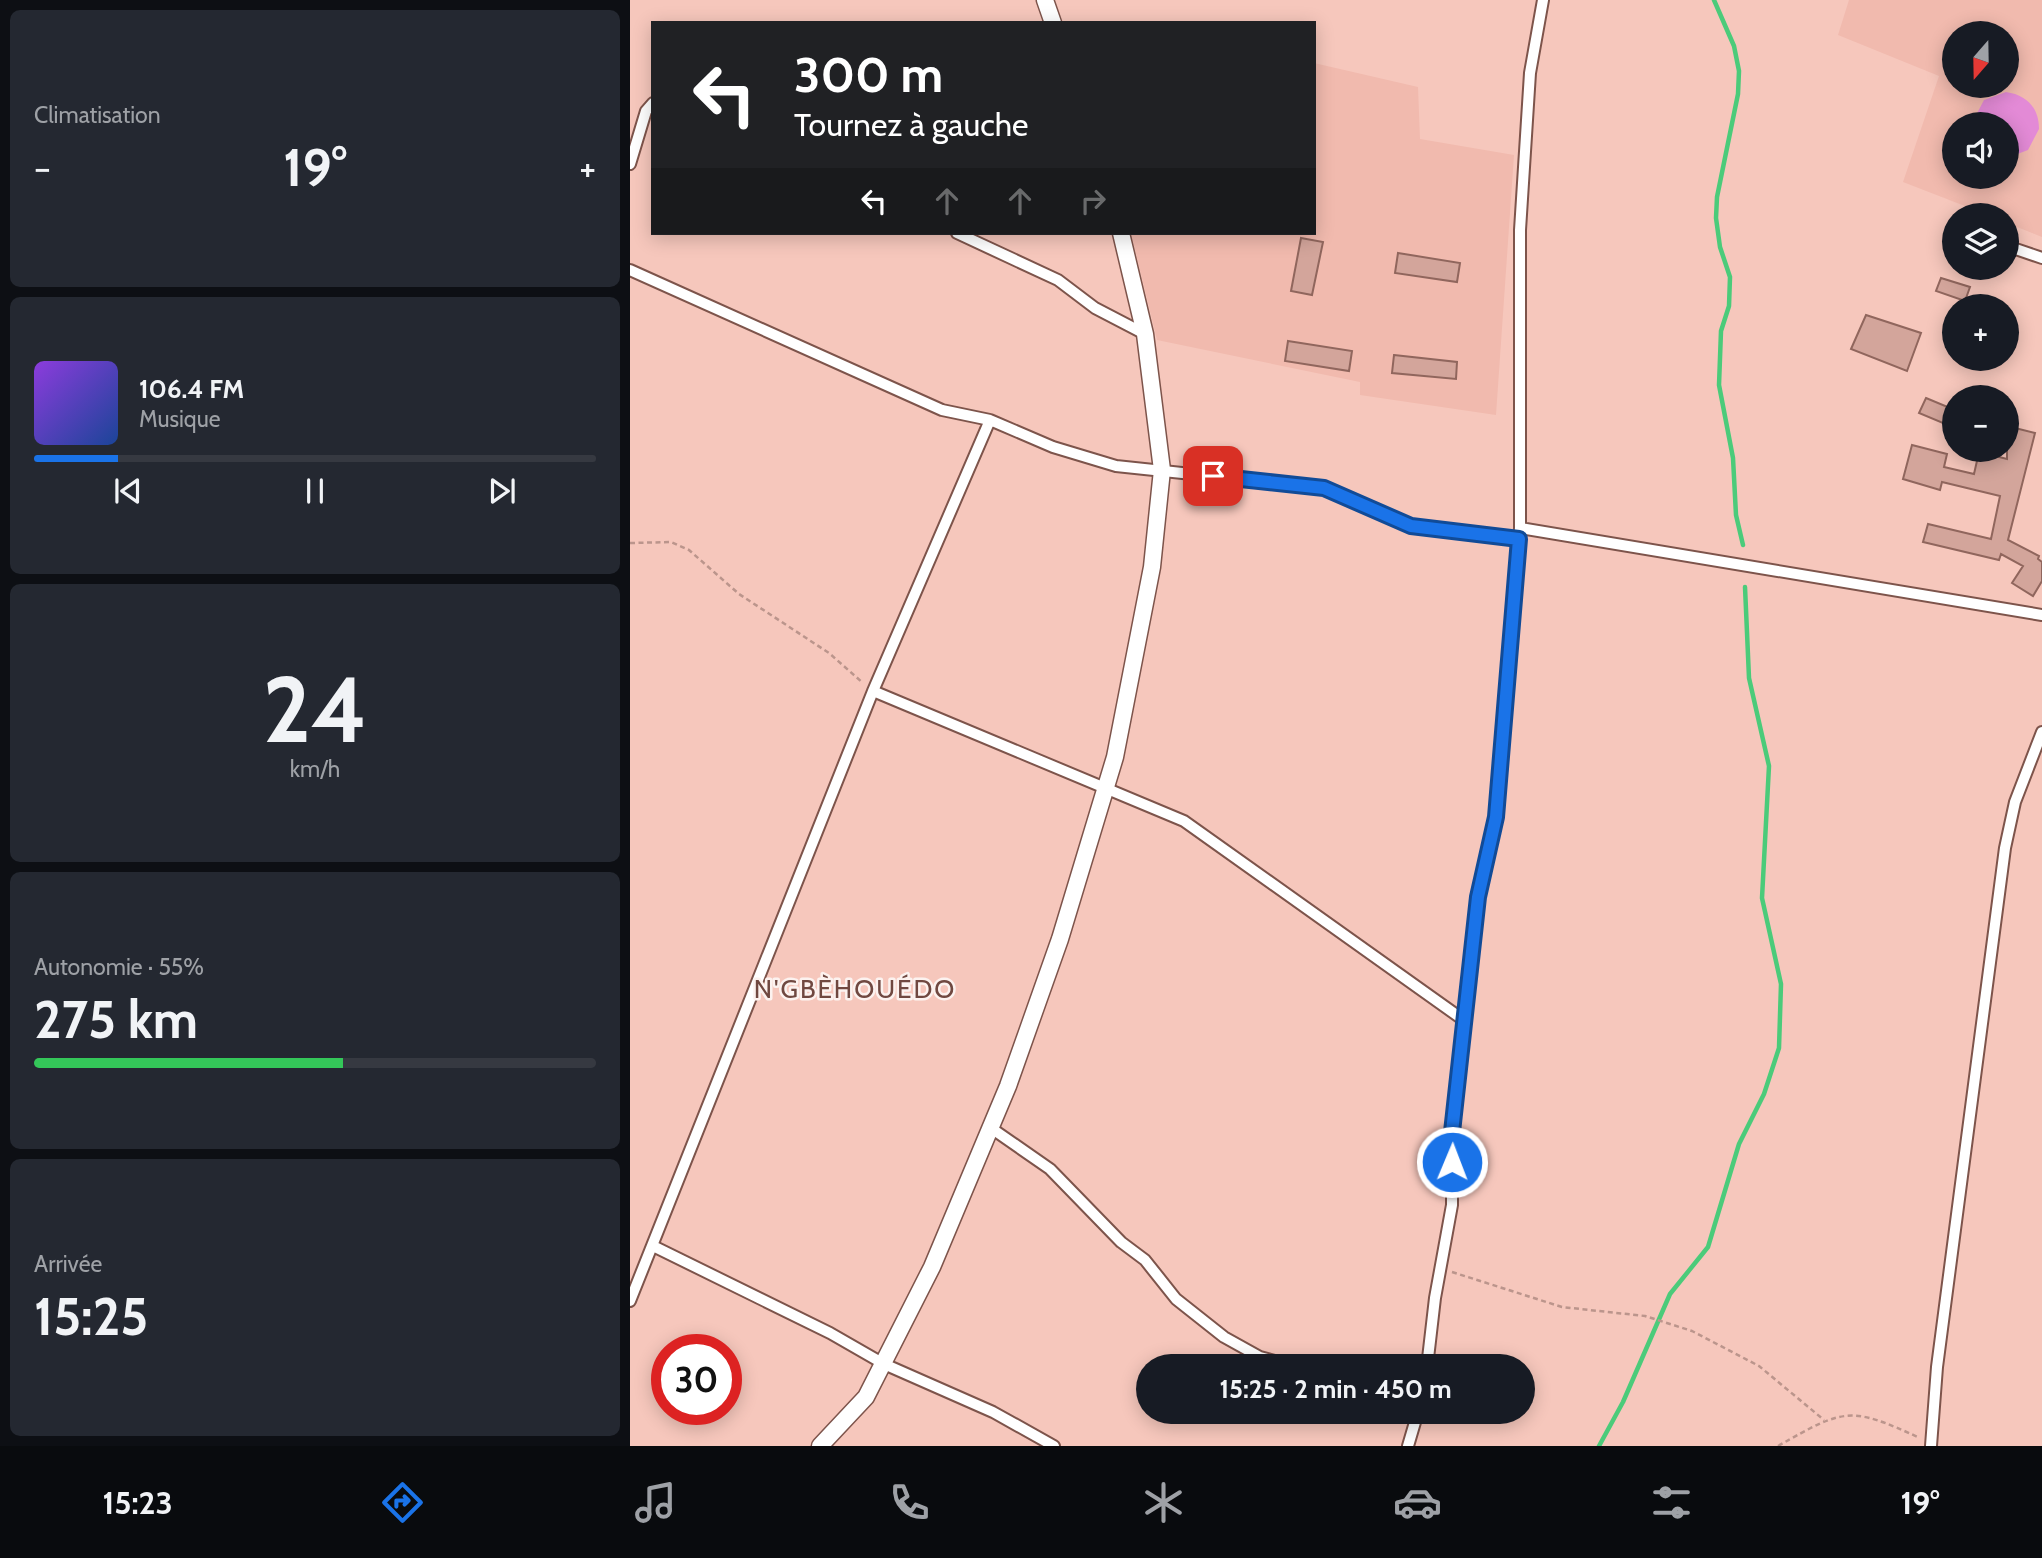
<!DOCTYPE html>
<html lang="fr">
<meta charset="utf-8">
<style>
body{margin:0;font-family:Cabin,sans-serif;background:#242831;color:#f1f3f6;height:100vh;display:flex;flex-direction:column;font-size:26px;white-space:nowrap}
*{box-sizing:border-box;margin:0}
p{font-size:23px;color:#9ea1a6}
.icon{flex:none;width:38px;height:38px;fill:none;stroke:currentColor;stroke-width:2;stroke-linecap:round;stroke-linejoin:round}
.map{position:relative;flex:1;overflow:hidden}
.details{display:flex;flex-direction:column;gap:10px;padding:10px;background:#0d0f14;width:630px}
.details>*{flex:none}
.guide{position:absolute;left:21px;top:21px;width:665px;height:214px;border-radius:0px;box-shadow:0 4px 18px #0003;background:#202124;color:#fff;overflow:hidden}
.needle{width:46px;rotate:200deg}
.controls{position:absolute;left:1312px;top:21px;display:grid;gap:14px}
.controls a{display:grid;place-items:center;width:77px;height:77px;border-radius:50%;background:#171b24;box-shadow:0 4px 18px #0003;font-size:35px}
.speed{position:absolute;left:21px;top:1334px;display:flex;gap:14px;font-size:35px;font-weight:700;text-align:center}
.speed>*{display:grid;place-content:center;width:91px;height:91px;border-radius:50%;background:#171b24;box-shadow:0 4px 18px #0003;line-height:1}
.speed .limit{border:10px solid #d22;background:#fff;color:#111}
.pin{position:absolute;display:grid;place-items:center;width:60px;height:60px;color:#fff;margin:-30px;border-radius:14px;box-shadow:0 4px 10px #0006}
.me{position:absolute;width:77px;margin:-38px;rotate:1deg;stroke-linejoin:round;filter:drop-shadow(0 0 5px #0008)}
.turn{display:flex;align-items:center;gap:24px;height:147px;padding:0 28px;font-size:32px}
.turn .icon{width:91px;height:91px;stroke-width:2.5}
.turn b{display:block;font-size:49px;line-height:60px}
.lanes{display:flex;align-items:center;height:66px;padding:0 28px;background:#0003;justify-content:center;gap:35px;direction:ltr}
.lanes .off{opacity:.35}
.big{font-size:52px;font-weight:700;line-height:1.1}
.details .widget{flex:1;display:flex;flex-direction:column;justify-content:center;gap:10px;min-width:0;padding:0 24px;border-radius:10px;background:#242831}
.details .dial{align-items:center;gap:0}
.dial b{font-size:91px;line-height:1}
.song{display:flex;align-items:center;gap:21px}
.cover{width:84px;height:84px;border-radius:10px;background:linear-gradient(135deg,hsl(270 70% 55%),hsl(220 70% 35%))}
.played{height:7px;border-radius:4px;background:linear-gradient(90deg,#1a73e8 15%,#363941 15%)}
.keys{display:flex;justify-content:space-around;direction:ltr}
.heat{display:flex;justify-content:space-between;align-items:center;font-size:38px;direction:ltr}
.charge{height:10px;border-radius:5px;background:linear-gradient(90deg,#34c759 55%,#363941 0)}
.trip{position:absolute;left:506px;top:1354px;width:399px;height:70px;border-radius:35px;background:#171b24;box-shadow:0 4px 18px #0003;font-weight:700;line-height:70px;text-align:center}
.tabs{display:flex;height:112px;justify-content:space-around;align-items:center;background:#090b0e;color:#9ea1a6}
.tabs .icon{width:49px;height:49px}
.tabs .current{color:#1a73e8}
.tabs b{font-size:32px;color:#f1f3f6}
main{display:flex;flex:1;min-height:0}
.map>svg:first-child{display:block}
.built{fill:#f1baae;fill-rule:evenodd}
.green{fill:#e38ad6}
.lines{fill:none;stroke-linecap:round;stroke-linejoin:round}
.stream{stroke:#4bcb7a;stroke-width:4.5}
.building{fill:#d3a59b;stroke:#90665d;stroke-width:2}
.street-casing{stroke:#7d544b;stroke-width:14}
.secondary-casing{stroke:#7d544b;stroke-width:19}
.path{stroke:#bb958c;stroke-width:2.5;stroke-dasharray:5 3.5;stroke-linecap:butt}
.street{stroke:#fff;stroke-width:10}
.secondary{stroke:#fff;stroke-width:16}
.route-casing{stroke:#114b97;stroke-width:18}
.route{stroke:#1a73e8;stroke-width:12}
.labels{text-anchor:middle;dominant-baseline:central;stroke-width:5;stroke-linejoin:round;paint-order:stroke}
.quarter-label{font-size:26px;letter-spacing:2px;fill:#704840;stroke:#fcf2ef}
</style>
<main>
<section class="details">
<div class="widget"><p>Climatisation</p>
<div class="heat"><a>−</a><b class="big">19°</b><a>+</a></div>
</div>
<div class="widget">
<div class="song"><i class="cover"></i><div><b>106.4 FM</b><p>Musique</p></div></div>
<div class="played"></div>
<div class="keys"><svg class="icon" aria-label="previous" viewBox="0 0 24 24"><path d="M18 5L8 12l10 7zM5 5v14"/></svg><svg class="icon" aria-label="pause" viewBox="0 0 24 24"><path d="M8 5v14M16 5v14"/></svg><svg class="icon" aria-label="next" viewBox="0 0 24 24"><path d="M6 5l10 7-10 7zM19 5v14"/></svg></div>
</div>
<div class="widget dial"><b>24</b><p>km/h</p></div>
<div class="widget"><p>Autonomie · 55%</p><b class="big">275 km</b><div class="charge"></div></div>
<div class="widget"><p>Arrivée</p><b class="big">15:25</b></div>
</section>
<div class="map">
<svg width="1412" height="1446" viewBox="0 0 1412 1446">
<rect width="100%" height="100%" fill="#f6c7bc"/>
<path class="built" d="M 1219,0 L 1412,0 L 1412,237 L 1377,223 L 1377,215 L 1358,215 L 1273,182 L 1309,76 L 1208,35 ZM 1325,33 L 1377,33 L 1377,86 L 1325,86 ZM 1325,124 L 1377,124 L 1377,177 L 1325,177 Z
M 684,63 L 788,87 L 790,139 L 884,155 L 866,415 L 730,395 L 730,382 L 527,340 L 501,233 L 684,233 Z"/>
<path class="green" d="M 1376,92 C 1397,95 1409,108 1409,129 L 1398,150 L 1377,158 L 1377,124 L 1343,124 L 1343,121 L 1354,100 Z"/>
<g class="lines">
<path class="stream" d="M 1084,0 L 1104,46 L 1109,71 L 1108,94 L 1087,197 L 1086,218 L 1090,247 L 1100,277 L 1099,306 L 1091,331 L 1089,385 L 1103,458 L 1106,515 L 1113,545
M 969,1446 L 993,1402 L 1040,1294 L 1078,1247 L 1109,1144 L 1134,1094 L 1149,1048 L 1151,984 L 1132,898 L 1139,766 L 1119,678 L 1115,587"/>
</g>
<path class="building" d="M 671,238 L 693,242 L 682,295 L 661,291 Z
M 768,253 L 830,263 L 827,282 L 765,273 Z
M 1311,278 L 1340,287 L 1335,301 L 1306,291 Z
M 1236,315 L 1291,333 L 1277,371 L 1221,349 Z
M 658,341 L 722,351 L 719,371 L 655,361 Z
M 764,355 L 827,362 L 826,379 L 762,373 Z
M 1296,398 L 1325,410 L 1320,426 L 1289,413 Z
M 1377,426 L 1405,433 L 1378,540 L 1409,556 L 1408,559 L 1412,562 L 1412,581 L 1403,596 L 1382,583 L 1393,566 L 1371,554 L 1369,560 L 1293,542 L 1298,524 L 1361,539 L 1370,496 L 1312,482 L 1310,490 L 1273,479 L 1282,445 L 1317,454 L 1314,467 L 1344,474 L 1349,452 L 1377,459 Z"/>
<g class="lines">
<g class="street-casing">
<path id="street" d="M 0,164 L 16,111 L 23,103
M 327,233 L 428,280 L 465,308 L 515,334
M 1377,246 L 1412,258
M 0,270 L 312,410 L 360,420 L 423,447 L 486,466 L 694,488 L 781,526 L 889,539
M 890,528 L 1412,615
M 243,691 L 554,821 L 835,1021
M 361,1128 L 420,1169 L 491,1242 L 515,1260 L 546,1299 L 594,1337 L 630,1357 L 667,1367
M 23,1246 L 200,1333 L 254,1364 L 363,1412 L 424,1446
M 0,1301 L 243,691 L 360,420
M 797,1367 L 805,1298 L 822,1205 L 822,1133 L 848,897 L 866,817 L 890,528 L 890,230 L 900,73 L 913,0
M 778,1446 L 788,1412
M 1301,1446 L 1307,1367 L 1375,848 L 1385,802 L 1412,732"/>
</g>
<g class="secondary-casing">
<path id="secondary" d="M 415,0 L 423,23
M 190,1446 L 236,1397 L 302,1267 L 378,1086 L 430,939 L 485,757 L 522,567 L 532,470 L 515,334 L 491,233"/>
</g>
<path class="path" d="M 0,543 L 41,542 L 59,550 L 109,594 L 199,653 L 233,683
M 822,1272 L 932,1307 L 1015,1316 L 1062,1331 L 1129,1366 L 1194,1420
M 1148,1446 C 1215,1408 1220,1406 1290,1438"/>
<use href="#street" class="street"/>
<use href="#secondary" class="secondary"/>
</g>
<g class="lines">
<g class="route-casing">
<path id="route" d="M 583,476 L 694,488 L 781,526 L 889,539 L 866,817 L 848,897 L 822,1132 L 822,1162"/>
</g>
<use href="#route" class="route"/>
</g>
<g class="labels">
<g class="quarter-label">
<text x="225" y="989">N'GBÈHOUÉDO</text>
</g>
</g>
</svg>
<div class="controls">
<a><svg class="needle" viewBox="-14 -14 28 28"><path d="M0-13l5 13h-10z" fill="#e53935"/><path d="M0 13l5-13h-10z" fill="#9ea1a6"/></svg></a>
<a><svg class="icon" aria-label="sound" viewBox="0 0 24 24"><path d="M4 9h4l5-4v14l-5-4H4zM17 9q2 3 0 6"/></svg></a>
<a><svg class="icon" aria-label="layers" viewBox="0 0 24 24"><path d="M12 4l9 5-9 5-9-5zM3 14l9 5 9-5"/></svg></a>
<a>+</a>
<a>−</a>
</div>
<div class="speed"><div class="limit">30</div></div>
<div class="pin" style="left:583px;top:476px;background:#d93025"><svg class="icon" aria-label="arrive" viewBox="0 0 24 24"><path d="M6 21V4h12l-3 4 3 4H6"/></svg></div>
<svg class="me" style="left:822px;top:1162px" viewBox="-20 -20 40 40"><circle r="17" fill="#1a73e8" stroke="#fff" stroke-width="3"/><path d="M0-11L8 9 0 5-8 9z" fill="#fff"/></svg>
<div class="trip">15:25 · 2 min · 450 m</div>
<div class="guide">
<div class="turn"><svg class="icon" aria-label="left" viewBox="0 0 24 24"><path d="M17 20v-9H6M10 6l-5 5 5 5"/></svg><div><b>300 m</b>Tournez à gauche</div></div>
<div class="lanes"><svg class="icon" aria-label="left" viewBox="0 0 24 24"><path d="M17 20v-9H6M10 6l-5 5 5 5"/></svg><svg class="icon off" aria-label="ahead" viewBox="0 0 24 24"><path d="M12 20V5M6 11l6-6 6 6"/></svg><svg class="icon off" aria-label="ahead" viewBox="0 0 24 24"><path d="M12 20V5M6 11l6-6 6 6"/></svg><svg class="icon off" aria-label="right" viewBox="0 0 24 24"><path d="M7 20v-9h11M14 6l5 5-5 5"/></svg></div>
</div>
</div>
</main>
<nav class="tabs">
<b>15:23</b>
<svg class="icon current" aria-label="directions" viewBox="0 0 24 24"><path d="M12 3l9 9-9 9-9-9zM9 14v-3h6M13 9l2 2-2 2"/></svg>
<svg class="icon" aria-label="music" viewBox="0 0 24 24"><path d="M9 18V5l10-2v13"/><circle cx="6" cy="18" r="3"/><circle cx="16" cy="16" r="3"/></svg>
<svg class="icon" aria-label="phone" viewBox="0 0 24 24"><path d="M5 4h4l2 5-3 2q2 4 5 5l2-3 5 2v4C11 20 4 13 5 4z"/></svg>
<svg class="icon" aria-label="climate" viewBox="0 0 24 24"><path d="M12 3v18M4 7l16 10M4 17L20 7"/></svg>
<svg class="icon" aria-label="car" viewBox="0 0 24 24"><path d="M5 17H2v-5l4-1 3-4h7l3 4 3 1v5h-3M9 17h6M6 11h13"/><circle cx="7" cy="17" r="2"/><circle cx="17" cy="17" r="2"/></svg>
<svg class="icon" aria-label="filters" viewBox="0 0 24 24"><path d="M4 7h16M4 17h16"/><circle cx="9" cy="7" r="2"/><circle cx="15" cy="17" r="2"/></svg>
<b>19°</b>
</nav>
